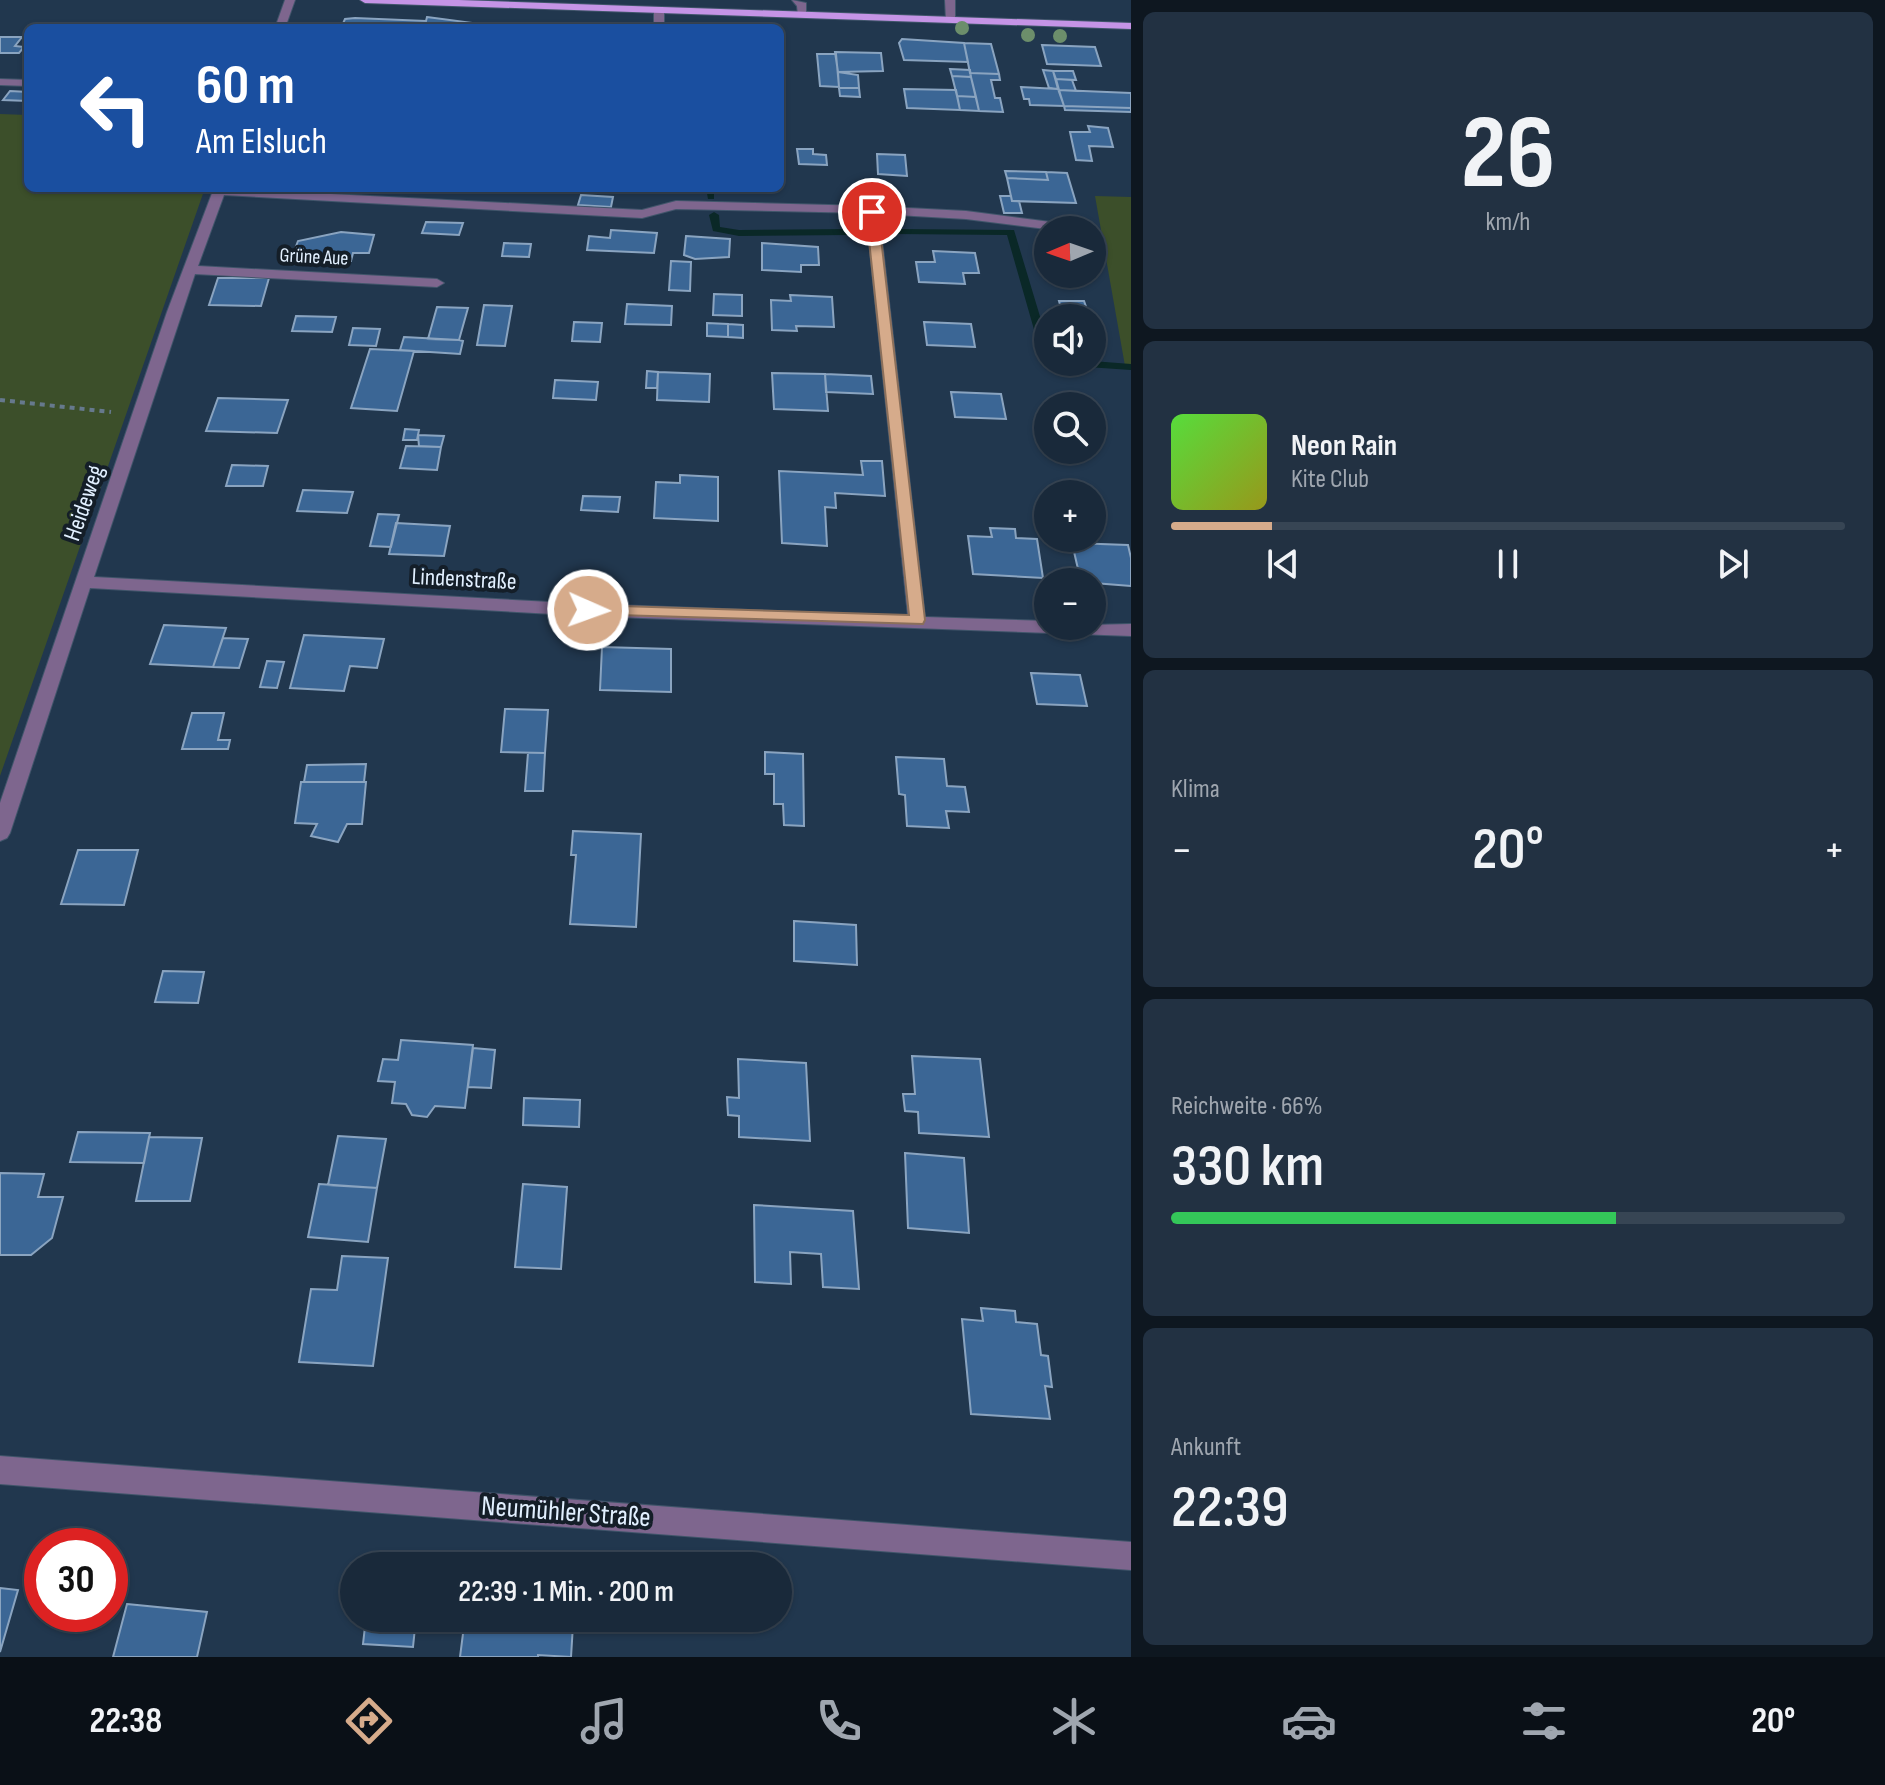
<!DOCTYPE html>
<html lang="de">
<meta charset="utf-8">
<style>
body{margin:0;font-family:"Sofia Sans Condensed",sans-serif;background:#223142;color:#f1f3f6;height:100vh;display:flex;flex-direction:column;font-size:30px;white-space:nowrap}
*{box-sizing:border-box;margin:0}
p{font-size:26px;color:#9fa6af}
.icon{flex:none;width:44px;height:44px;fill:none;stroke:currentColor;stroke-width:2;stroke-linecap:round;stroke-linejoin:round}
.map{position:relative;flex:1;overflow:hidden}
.details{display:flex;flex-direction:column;gap:12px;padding:12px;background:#0e1720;width:754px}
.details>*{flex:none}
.banner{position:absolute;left:24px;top:24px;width:760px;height:168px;border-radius:12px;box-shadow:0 2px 6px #0004,0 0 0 2px #374554;background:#1a4fa0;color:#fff;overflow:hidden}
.needle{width:52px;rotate:268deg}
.buttons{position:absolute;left:1034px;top:216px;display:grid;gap:16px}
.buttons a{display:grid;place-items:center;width:72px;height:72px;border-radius:50%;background:#19293a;box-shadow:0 2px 6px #0004,0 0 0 2px #374554;font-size:40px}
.speed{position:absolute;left:24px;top:1528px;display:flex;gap:16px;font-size:40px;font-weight:700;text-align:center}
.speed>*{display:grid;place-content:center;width:104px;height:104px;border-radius:50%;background:#19293a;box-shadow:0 2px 6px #0004,0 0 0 2px #374554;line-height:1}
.speed .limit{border:12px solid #d22;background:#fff;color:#111}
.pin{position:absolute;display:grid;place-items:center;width:68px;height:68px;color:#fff;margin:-34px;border:4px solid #fff;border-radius:50%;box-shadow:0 2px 8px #0007}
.me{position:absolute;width:88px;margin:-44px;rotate:92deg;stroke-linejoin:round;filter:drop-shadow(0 0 6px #0008)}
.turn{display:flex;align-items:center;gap:28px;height:168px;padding:0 40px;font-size:36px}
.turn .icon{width:104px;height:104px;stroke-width:2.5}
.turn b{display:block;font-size:56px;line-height:68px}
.big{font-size:60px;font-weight:600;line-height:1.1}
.details .widget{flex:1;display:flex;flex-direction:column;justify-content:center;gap:12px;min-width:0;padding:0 28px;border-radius:12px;background:#223142}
.details .dial{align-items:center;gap:0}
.dial b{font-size:104px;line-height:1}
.song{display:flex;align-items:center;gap:24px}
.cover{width:96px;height:96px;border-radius:12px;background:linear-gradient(135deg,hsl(110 70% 55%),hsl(60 70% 35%))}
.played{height:8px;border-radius:4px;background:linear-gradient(90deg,#d6ab8b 15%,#374554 15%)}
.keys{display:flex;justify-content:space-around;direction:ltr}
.heat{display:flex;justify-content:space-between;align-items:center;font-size:44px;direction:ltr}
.charge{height:12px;border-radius:6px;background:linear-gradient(90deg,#34c759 66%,#374554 0)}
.trip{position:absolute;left:340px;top:1552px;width:452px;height:80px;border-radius:40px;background:#19293a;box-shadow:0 2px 6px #0004,0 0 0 2px #374554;font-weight:600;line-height:80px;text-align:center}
.tab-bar{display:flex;height:128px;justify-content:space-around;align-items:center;background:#0a1017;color:#9fa6af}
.tab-bar .icon{width:56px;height:56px}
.tab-bar .current{color:#d6ab8b}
.tab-bar b{font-size:36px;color:#f1f3f6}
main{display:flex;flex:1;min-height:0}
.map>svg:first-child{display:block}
.green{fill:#3c4f2a}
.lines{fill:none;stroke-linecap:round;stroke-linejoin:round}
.stream{fill:#0a2827;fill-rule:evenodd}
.building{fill:#3b6695;stroke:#8aa4c0;stroke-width:2}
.minor-casing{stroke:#40556a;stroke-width:2}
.major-casing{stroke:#40556a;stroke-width:2}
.path{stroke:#66798d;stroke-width:4;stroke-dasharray:5 5;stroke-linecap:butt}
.minor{fill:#7e668e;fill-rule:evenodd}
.major{fill:#c594e6;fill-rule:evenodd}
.tree{fill:#6c8e6b}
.route{fill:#d6ab8b;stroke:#8b6f5a;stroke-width:2}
.labels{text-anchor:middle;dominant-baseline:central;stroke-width:8;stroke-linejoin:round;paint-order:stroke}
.far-street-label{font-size:20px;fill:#e2f0ff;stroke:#141e28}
.street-label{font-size:24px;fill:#e2f0ff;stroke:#141e28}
.near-street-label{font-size:28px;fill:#e2f0ff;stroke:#141e28}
</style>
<main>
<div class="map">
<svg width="1131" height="1657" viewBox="0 0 1131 1657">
<rect width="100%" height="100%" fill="#21374e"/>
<path class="green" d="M 0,114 L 28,115 L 28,188 L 205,188 L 0,776 Z
M 1095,196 L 1131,197 L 1131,367 L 1125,366 Z"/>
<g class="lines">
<path class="stream" d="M 687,23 L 693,23 L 694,28 L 686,28 Z
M 706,188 L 714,188 L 714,199 L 708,199 Z
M 714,212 L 719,215 L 720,227 L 739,230 L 850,229 L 855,232 L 850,235 L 739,236 L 713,231 L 709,215 Z
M 898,229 L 1014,230 L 1048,343 L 1048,362 L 1052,363 L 1044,363 L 1043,361 L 1007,235 L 895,234 L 895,230 Z
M 1092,361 L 1131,364 L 1131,370 L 1058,365 L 1053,362 Z"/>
</g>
<path class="building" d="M 427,17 L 473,23 L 472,28 L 341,28 L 345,19 L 355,18 L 426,21 Z
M 592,23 L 616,24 L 618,28 L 535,28 L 536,25 L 592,27 Z
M 0,37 L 22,37 L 15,46 L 24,47 L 19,53 L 0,53 Z
M 902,39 L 964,43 L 968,62 L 904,60 L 899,43 Z
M 964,43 L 991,44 L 999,74 L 970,73 Z
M 1042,45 L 1095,47 L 1101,66 L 1047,64 Z
M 835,52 L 881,53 L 883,71 L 838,72 Z
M 817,54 L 836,54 L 839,87 L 820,86 Z
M 950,69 L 970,70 L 971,77 L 952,76 Z
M 1043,70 L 1053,71 L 1058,89 L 1049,88 Z
M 1053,71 L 1073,71 L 1076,80 L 1056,79 Z
M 838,72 L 858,75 L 859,88 L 839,88 Z
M 970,73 L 999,74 L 1000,80 L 991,80 L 995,98 L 1000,98 L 1003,112 L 979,111 Z
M 952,76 L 971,77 L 976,97 L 957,96 Z
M 1056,79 L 1072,80 L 1076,91 L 1059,90 Z
M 1021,87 L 1058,89 L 1064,106 L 1030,105 L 1029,99 L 1024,99 Z
M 839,88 L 859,88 L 860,97 L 840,96 Z
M 904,89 L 956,90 L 960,110 L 907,108 Z
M 1059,90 L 1131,93 L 1131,108 L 1064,106 Z
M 10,91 L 28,92 L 28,101 L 3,100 Z
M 957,96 L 976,97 L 979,111 L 960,110 Z
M 1064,106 L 1131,108 L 1131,112 L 1065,110 Z
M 1088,126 L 1108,128 L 1113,147 L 1089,146 L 1092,161 L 1076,160 L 1070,132 L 1090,132 Z
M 797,149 L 813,149 L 813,154 L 826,155 L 827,165 L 799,164 Z
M 877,154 L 905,155 L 907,176 L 878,174 Z
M 1005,171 L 1046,172 L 1048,180 L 1007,178 Z
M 1046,172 L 1067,173 L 1076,203 L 1012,201 L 1007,178 L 1048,180 Z
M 581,195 L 613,197 L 611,207 L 578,205 Z
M 1000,196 L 1011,196 L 1012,201 L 1019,201 L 1022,213 L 1004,213 Z
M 426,222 L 463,223 L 459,235 L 422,233 Z
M 611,230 L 657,233 L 654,253 L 587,250 L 589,236 L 610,238 Z
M 341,232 L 374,235 L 369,253 L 353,253 L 351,261 L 292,257 L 298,241 Z
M 686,236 L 730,239 L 729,257 L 695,259 L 684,255 Z
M 504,243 L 531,244 L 529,257 L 502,256 Z
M 762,243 L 818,247 L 819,265 L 801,265 L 801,272 L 762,270 Z
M 933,251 L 975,253 L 979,273 L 963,273 L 965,284 L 919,282 L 916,262 L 935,262 Z
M 671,261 L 691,262 L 690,291 L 669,290 Z
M 218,278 L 269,278 L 261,306 L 209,305 Z
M 714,294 L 742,295 L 742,316 L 713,315 Z
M 790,295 L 832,297 L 834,327 L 796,326 L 797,331 L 772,330 L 771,300 L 791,301 Z
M 1059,301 L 1084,301 L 1090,318 L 1064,318 Z
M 627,304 L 672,306 L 671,325 L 625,324 Z
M 484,305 L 512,306 L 505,346 L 477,345 Z
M 437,307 L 468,308 L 459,340 L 428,339 Z
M 296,316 L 336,317 L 332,332 L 292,331 Z
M 574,322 L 602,323 L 600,342 L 572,341 Z
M 924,322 L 971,324 L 975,347 L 927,345 Z
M 707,323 L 728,324 L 728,337 L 707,336 Z
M 728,324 L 743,325 L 743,338 L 728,337 Z
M 353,328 L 380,329 L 376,346 L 349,345 Z
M 404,337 L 459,340 L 463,341 L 460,354 L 400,350 Z
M 370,349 L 414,351 L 397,411 L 351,408 Z
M 647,371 L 658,372 L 657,388 L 646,388 Z
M 658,372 L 710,374 L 709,402 L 657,400 Z
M 772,373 L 825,374 L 828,411 L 774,409 Z
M 825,374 L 871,376 L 873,394 L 826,392 Z
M 555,380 L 598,382 L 596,400 L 553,398 Z
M 951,392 L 1001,394 L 1006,419 L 955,417 Z
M 218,398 L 288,400 L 277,433 L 206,431 Z
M 405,429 L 419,430 L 417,440 L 403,440 Z
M 418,435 L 444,436 L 441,447 L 419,446 Z
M 406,446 L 441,447 L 437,470 L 400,468 Z
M 861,461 L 882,461 L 885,496 L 835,493 L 836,508 L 825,507 L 827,546 L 782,543 L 779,471 L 863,475 Z
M 232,465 L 268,466 L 263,486 L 226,486 Z
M 680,475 L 718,477 L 718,521 L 654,518 L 656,482 L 680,483 Z
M 303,490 L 353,492 L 347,513 L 297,511 Z
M 583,496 L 620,497 L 618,512 L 581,510 Z
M 378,514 L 399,515 L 391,547 L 370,546 Z
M 396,523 L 450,526 L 444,556 L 389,554 Z
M 990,528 L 1015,529 L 1016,538 L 1037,539 L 1043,578 L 973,574 L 968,536 L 992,537 Z
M 1072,543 L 1128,545 L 1131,558 L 1131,586 L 1081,582 Z
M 164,625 L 226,628 L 213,667 L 150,664 Z
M 304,635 L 384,639 L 377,668 L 350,666 L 344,691 L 290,688 Z
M 223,638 L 248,639 L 239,668 L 213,667 Z
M 602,647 L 671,649 L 671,692 L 600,690 Z
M 267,661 L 284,662 L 277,688 L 260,687 Z
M 1031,673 L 1080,675 L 1087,706 L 1037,704 Z
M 505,709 L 548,710 L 545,753 L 501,752 Z
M 192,713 L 224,713 L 218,740 L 230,740 L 228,749 L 182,749 Z
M 765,752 L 803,754 L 804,826 L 784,825 L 783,804 L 774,804 L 774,774 L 765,774 Z
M 528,753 L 545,753 L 543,791 L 525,791 Z
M 896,757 L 944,759 L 947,786 L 965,787 L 969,812 L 946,811 L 949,828 L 907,826 L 905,795 L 899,794 Z
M 366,764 L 364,782 L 304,782 L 307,765 Z
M 301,782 L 366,782 L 362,824 L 347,824 L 338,842 L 311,836 L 317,824 L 295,823 Z
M 573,831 L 641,834 L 636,927 L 570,924 L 576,855 L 571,855 Z
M 78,850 L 138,850 L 124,905 L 61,904 Z
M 794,921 L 856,925 L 857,965 L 794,961 Z
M 163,971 L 204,972 L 198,1003 L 155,1002 Z
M 401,1040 L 473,1045 L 465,1108 L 435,1106 L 427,1117 L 412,1115 L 406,1104 L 392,1103 L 395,1082 L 378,1081 L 383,1059 L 398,1060 Z
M 473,1048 L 495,1050 L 491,1088 L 468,1087 Z
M 912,1056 L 980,1059 L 989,1137 L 919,1133 L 918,1112 L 905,1111 L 903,1094 L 915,1094 Z
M 738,1059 L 806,1063 L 810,1141 L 739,1137 L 739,1116 L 728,1115 L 727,1097 L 739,1098 Z
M 524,1098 L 580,1100 L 579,1127 L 523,1125 Z
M 78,1132 L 150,1133 L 144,1163 L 70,1162 Z
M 338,1136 L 386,1139 L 377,1188 L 328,1185 Z
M 149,1137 L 202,1138 L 190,1201 L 136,1201 Z
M 905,1153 L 964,1158 L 969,1233 L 908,1228 Z
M 0,1173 L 44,1174 L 38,1197 L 63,1197 L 52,1238 L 31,1255 L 0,1255 Z
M 319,1184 L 377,1188 L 368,1242 L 308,1237 Z
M 523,1184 L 567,1187 L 561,1269 L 515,1267 Z
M 754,1205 L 853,1211 L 859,1289 L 823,1287 L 821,1254 L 790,1252 L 791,1284 L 755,1282 Z
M 342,1256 L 388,1258 L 373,1366 L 299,1362 L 311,1289 L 337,1290 Z
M 981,1308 L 1015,1311 L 1016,1322 L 1037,1324 L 1041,1355 L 1048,1356 L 1052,1387 L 1045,1386 L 1050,1419 L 971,1414 L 962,1319 L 983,1321 Z
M 0,1588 L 18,1590 L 0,1652 Z
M 127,1604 L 207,1612 L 197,1657 L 113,1657 Z
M 366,1618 L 416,1618 L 413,1647 L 363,1644 Z
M 465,1618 L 507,1618 L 573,1625 L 571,1657 L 538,1655 L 538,1657 L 460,1657 Z"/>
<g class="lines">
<g class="minor-casing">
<path id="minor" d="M 285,0 L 295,0 L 285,28 L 275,28 Z
M 792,0 L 806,3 L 806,16 L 798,16 L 797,6 Z
M 945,0 L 955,0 L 955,22 L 946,20 Z
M 659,7 L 664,10 L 664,28 L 654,28 L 654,10 Z
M 0,79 L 28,80 L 28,86 L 0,85 Z
M 214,188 L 642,210 L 676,201 L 869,206 L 966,211 L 1066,224 L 1066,230 L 1054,230 L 966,219 L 879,214 L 925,617 L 1048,621 L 1048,626 L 1131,624 L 1131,636 L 588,616 L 90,588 L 10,833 L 7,838 L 0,841 L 0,803 L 167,312 ZM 224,195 L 642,218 L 676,209 L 866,213 L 908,616 L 588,604 L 94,577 L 195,274 L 437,287 L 444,283 L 437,279 L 198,266 Z
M 0,1456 L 1131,1542 L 1131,1570 L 0,1484 Z"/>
</g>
<g class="major-casing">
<path id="major" d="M 360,0 L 459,0 L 1131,23 L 1131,29 L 365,3 Z"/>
</g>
<path class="path" d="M 0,400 L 111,412"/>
<use href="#minor" class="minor"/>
<use href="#major" class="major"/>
</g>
<g class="tree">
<circle cx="962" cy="28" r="7"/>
<circle cx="1028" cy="35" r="7"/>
<circle cx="1060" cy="36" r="7"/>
</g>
<path class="route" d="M 872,208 L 878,212 L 925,620 L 923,624 L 582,614 L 582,607 L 588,605 L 909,615 L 866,212 Z"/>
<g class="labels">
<g class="far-street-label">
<text transform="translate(314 257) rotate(3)">Grüne Aue</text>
</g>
<g class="street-label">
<text transform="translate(84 503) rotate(-71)">Heideweg</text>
<text transform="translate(464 579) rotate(3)">Lindenstraße</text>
</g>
<g class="near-street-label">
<text transform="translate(566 1512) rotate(4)">Neumühler Straße</text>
</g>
</g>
</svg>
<div class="buttons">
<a><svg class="needle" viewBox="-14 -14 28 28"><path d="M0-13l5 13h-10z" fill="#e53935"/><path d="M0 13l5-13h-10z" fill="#9fa6af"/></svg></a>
<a><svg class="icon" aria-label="sound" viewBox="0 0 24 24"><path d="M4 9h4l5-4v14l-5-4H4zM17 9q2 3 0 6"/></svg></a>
<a><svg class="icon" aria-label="search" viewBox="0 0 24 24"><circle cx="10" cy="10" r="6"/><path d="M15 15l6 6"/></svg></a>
<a>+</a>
<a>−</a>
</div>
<div class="speed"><div class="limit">30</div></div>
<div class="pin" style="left:872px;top:212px;background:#d93025"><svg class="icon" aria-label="arrive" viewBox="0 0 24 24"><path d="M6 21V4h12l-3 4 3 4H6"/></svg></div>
<svg class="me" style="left:588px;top:610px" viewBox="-20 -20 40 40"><circle r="17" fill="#d6ab8b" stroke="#fff" stroke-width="3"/><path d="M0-11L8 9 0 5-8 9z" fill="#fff"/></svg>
<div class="trip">22:39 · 1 Min. · 200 m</div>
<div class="banner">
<div class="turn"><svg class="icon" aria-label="left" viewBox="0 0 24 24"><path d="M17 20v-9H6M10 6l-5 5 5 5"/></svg><div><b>60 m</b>Am Elsluch</div></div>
</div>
</div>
<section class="details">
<div class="widget dial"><b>26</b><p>km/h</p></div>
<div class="widget">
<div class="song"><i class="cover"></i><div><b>Neon Rain</b><p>Kite Club</p></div></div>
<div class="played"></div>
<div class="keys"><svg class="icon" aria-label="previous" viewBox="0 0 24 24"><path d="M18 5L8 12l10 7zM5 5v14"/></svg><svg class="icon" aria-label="pause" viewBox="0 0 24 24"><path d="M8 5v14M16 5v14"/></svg><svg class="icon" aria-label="next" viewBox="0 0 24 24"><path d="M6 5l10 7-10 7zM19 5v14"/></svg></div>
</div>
<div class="widget"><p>Klima</p>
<div class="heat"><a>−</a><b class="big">20°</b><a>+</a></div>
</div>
<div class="widget"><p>Reichweite · 66%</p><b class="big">330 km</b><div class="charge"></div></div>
<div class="widget"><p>Ankunft</p><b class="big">22:39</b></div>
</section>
</main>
<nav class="tab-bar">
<b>22:38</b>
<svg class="icon current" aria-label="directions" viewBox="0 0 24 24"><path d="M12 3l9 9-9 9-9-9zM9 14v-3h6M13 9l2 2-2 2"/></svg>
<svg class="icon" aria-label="music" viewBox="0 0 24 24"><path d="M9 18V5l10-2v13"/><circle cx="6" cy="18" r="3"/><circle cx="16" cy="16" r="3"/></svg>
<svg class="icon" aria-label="phone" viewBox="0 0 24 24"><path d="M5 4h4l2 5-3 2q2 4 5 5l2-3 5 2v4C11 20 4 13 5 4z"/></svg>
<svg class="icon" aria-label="climate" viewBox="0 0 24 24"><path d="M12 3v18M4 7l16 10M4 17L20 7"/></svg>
<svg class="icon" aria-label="car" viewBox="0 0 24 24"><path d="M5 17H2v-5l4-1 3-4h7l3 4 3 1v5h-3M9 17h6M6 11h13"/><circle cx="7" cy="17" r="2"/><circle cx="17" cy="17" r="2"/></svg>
<svg class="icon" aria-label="filters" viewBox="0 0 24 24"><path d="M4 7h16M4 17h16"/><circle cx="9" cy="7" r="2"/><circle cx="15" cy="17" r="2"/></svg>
<b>20°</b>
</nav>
